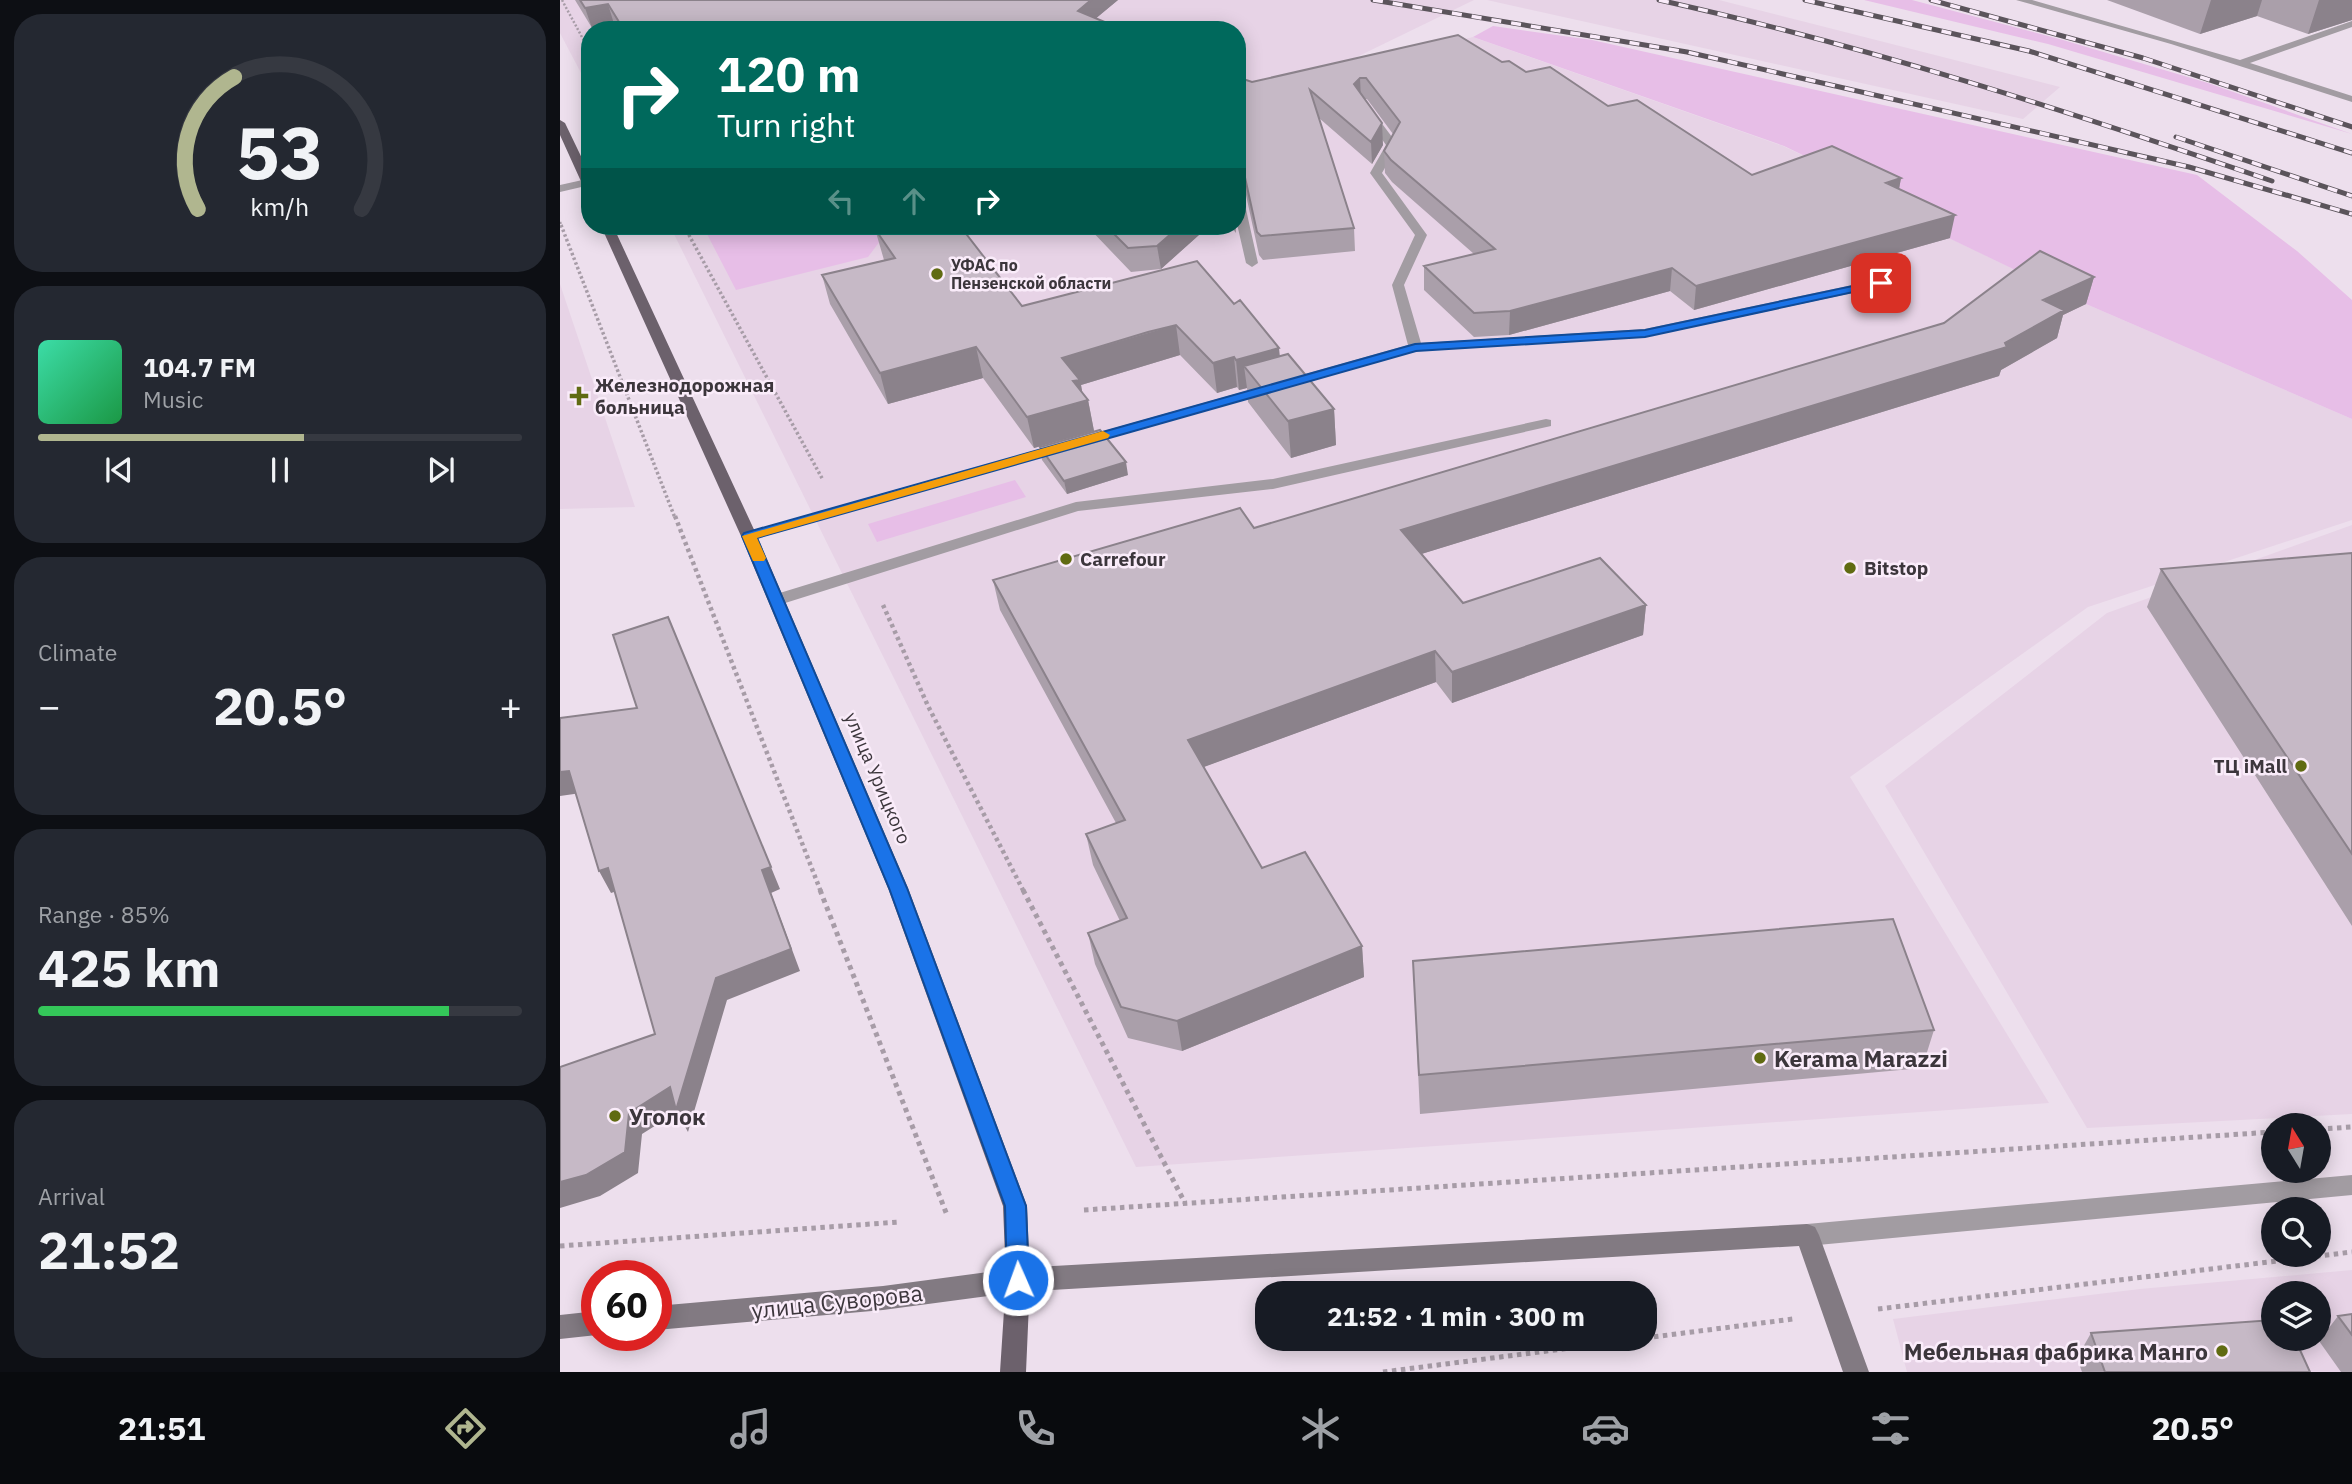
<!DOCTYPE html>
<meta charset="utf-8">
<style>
body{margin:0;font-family:"IBM Plex Sans",sans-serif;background:#242831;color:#f1f3f6;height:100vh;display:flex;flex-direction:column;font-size:26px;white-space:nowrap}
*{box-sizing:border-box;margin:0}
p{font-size:23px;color:#9ea1a6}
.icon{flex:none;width:38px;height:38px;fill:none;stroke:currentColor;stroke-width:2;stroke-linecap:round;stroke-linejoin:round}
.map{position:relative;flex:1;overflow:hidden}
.details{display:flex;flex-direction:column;gap:14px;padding:14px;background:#0d0f14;width:560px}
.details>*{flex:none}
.hud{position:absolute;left:21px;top:21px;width:665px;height:214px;border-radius:28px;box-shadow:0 4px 18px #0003;background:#00695c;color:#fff;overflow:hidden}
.needle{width:46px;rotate:349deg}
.fabs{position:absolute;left:1701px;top:1113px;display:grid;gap:14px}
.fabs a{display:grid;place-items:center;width:70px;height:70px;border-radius:50%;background:#171b24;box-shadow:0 4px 18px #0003;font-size:35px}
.speed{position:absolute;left:21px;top:1260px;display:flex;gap:14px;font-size:35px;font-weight:700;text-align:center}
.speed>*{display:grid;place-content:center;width:91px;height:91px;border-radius:50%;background:#171b24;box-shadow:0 4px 18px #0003;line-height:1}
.speed .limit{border:10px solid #d22;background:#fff;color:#111}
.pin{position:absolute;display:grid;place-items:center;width:60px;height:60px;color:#fff;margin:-30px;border-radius:14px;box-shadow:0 4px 10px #0006}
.me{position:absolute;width:77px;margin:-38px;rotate:358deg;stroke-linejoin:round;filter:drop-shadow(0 0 5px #0008)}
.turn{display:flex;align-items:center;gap:24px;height:147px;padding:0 21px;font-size:32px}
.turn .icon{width:91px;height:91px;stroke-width:2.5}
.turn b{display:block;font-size:49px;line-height:60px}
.lanes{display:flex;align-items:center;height:66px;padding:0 21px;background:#0003;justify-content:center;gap:35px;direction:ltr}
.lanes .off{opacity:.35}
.big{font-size:52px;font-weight:700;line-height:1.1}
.details .card{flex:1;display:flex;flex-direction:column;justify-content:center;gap:10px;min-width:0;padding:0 24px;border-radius:28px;background:#242831}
.details .dial{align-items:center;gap:0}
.dial svg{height:182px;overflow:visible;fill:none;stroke:#363941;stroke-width:7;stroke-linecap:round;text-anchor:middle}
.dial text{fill:#f1f3f6;stroke:none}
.song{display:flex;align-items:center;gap:21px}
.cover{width:84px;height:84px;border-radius:10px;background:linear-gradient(135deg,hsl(160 70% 55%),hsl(140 70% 35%))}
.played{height:7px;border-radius:4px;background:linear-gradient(90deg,#b0b68f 55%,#363941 55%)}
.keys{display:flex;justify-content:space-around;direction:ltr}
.heat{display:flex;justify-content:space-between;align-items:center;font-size:38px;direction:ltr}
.charge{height:10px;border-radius:5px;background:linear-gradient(90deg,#34c759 85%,#363941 0)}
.trip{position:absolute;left:695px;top:1281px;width:402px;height:70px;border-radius:28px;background:#171b24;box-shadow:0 4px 18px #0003;font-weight:700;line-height:70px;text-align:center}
.menu{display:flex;height:112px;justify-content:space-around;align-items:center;background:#090b0e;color:#9ea1a6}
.menu .icon{width:49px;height:49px}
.menu .current{color:#b0b68f}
.menu b{font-size:32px;color:#f1f3f6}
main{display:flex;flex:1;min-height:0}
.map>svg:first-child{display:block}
.built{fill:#e7d3e6;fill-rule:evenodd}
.green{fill:#e7bee7}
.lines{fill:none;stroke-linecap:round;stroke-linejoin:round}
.path-far3{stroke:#a79ca7;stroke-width:2.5;stroke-dasharray:2 2;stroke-linecap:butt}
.path-far2{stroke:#a79ca7;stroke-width:3.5;stroke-dasharray:2.5 2.5;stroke-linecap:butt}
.path-far1{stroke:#a79ca7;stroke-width:4.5;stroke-dasharray:3.5 3.5;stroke-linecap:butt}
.path{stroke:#a79ca7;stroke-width:5;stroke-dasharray:4.5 4.5;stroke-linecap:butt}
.lane{fill:#a29ca2;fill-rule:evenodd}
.street{fill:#a29ca2;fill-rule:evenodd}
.secondary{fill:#827a82;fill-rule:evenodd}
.primary{fill:#6c616c;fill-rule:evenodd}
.rail-casing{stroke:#5b545b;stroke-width:5}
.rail{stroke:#faecfa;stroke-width:3.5;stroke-dasharray:10;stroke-linecap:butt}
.wall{fill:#aa9faa}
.shaded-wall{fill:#8b828b}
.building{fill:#c6b9c6;stroke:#8b828b;stroke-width:2}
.route{fill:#1a73e8;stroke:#114b97;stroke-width:2}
.slow{fill:#f59e0b}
.poi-dot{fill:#606b12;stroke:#faecfa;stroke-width:2.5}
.labels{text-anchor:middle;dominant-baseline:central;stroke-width:5;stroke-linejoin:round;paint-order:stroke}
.far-poi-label{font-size:16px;font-weight:bold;fill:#3c363c;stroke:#faecfa;text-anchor:start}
.poi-label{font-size:19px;font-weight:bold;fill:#3c363c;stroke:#faecfa;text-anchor:start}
.street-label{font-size:19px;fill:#3c363c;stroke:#faecfa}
.near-poi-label{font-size:23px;font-weight:bold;fill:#3c363c;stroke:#faecfa;text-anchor:start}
.near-street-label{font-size:23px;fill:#3c363c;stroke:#faecfa}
</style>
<main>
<section class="details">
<div class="card dial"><svg viewBox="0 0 100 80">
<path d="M14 69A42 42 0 1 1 86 69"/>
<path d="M14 69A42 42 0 0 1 30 11" stroke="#b0b68f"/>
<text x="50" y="56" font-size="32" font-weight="700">53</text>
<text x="50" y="72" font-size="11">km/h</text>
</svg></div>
<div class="card">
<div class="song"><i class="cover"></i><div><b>104.7 FM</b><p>Music</p></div></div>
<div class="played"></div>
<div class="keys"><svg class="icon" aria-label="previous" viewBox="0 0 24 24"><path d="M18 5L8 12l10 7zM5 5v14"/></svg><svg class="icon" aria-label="pause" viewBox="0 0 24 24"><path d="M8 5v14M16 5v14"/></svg><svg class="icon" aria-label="next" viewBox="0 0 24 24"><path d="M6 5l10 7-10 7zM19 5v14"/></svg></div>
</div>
<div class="card"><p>Climate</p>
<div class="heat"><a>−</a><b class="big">20.5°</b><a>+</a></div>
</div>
<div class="card"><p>Range · 85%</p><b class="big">425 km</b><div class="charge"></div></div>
<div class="card"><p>Arrival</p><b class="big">21:52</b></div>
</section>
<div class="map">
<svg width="1792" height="1372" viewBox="0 0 1792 1372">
<rect width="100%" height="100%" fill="#eddfed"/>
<path class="built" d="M 0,0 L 914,0 L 770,70 L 677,87 L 677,30 L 30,30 L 30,90 L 0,33 Z
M 927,0 L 1159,0 L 1500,87 L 1463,119 Z
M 913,37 L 1223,146 L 1337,200 L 1323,206 L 1526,304 L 1792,419 L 1792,520 L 1528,607 L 1290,777 L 1489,1103 L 576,1167 L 110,226 L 677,226 L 677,88 L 732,95 L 854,66 L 881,45 Z
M 0,284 L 75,507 L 0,509 Z
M 1792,525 L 1792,1114 L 1527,1128 L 1325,786 L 1547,613 Z
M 1792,1270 L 1792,1372 L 1347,1372 L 1333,1319 L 1580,1289 ZM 1713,1293 L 1759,1293 L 1759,1339 L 1713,1339 Z"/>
<path class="green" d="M 1304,0 L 1352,0 L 1503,40 L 1648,83 L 1792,134 L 1488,44 Z
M 933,26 L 1032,40 L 1637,175 L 1737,251 L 1792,300 L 1792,419 L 1526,304 L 1322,206 L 1336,200 L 1224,146 L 913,37 Z
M 163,226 L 315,226 L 323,237 L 308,257 L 176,290 L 147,234 Z
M 455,480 L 466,497 L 317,542 L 308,524 Z"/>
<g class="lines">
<path class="path-far3" d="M 2,0 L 30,52
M 0,222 L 2,227"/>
<path class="path-far2" d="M 1,225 L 115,518
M 124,226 L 263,480"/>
<path class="path-far1" d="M 115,516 L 261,892
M 323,605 L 368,706 L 464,892"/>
<path class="path" d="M 260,890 L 387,1215
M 463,890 L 625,1203
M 1759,1129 L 1792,1127
M 524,1210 L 1713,1132
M 0,1246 L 339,1222
M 1318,1309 L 1792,1252
M 1085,1338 L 1233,1319
M 823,1372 L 1081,1339"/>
<path class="lane" d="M 1456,0 L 1472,0 L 1680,60 L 1792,21 L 1792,27 L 1690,63 L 1792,96 L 1792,102 L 1611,44 Z
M 810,112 L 814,113 L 838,145 L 822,173 L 867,235 L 844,285 L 861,343 L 1085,329 L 1321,279 L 1327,283 L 1321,287 L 1085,337 L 856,351 L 195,539 L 183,539 L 181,536 L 183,533 L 848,345 L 832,285 L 855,235 L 810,173 L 826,145 L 805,115 Z
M 27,179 L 30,179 L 30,185 L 0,192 L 0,185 Z
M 677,193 L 683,196 L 698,263 L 692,267 L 686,263 L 677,224 Z
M 986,419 L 991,420 L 991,426 L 713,489 L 518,511 L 222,604 L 216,605 L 208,600 L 210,596 L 516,502 L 713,479 Z"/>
<path class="street" d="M 1792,1175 L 1792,1195 L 1247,1246 L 1239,1243 L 1235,1235 L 1239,1227 L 1247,1224 Z"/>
<path class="secondary" d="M 1247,1224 L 1255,1227 L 1259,1235 L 1309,1372 L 1283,1372 L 1239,1246 L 458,1292 L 323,1310 L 96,1330 L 96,1306 L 323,1286 L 458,1268 Z
M 37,1311 L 37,1335 L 0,1339 L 0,1315 Z"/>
<path class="primary" d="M 0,120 L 5,123 L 30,175 L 30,191 L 24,188 L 0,135 Z
M 41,226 L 53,226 L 197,536 L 348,888 L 467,1206 L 470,1280 L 466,1372 L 440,1372 L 446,1280 L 443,1206 L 328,888 L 181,536 Z"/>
<g class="rail-casing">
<path id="rail" d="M 813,0 L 1127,52 L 1629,167 L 1792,214
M 1099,0 C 1308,46 1510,112 1712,181
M 1245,0 L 1469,51 L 1792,153
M 1371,0 L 1583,58 L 1792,127
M 1616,137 L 1792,196"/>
</g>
<use href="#rail" class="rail"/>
</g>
<path class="wall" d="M 15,0 L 558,0 L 536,18 L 564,30 L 58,30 L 54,24 L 32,28 Z
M 1547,0 L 1792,0 L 1792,20 L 1748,34 L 1697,16 L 1640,34 Z
M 942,62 L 1048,106 L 1192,175 L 1341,178 L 1339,189 L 1390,238 L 1134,310 L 1110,291 L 949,335 L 914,337 L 864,290 L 864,266 L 914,254 L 832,182 L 825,173 L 824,151 L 833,134 L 807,99 L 805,99 L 823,145 L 812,164 L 759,118 L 794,228 L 795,251 L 703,260 L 699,255 L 686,195 L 677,191 L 677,77 L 692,82 Z
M 527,226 L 649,226 L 601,269 L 571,272 Z
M 670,226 L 676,226 L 676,233 Z
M 315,229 L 462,306 L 637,261 L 720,356 L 774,409 L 776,445 L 731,458 L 688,402 L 687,388 L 679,390 L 677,387 L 657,393 L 620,355 L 521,385 L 522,392 L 528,400 L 534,431 L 474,448 L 423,378 L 328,404 L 270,304 L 262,275 L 324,260 Z
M 1534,277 L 1526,304 L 1503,315 L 1497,338 L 1441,370 L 1439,376 L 861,554 L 903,603 L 1086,605 L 1083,635 L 892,703 L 876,682 L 643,767 L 702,868 L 802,946 L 804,977 L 622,1051 L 568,1038 L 535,964 L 528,933 L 560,921 L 533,865 L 526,834 L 556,823 L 440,610 L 433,580 L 694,528 L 1384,323 Z
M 480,447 L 568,475 L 507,494 L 482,460 Z
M 1792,553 L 1792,926 L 1587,607 L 1601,569 Z
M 853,961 L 1374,1030 L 1362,1068 L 860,1114 Z
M 1792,1314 L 1792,1372 L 1781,1372 L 1759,1341 L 1778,1316 Z
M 1531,1333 L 1750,1372 L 1522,1372 L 1517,1358 Z"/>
<path class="shaded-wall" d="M 531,0 L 558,0 L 522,30 L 518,11 Z
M 1651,0 L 1702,0 L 1697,16 L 1640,34 Z
M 1759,0 L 1792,0 L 1792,20 L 1748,34 Z
M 48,4 L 54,24 L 32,28 L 25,8 Z
M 800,78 L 801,99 L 794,84 Z
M 822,123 L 823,145 L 812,164 L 811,142 Z
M 1341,178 L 1337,200 L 1326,183 Z
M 1395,215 L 1390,238 L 1134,310 L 1136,286 Z
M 620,226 L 649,226 L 601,269 L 597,246 Z
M 1112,268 L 1110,291 L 949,335 L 950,311 Z
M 1534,277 L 1526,304 L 1503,315 L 1497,338 L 1441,370 L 1439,376 L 842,560 L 841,530 L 1445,343 L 1483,300 Z
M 616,325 L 620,355 L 521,385 L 524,402 L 528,400 L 534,431 L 474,448 L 467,417 L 502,358 Z
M 416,347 L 423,378 L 328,404 L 320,373 Z
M 719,348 L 722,378 L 684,366 L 687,388 L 679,390 L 676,360 Z
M 674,357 L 677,387 L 657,393 L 653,363 Z
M 774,409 L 776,445 L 731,458 L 728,421 Z
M 566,462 L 568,475 L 507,494 L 504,481 Z
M 1086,605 L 1083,635 L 892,703 L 892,672 Z
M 108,617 L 220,889 L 211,893 L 240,971 L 167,1000 L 128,1132 L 117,1112 L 82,1134 L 78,1173 L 40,1196 L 0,1208 L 0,1182 L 69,1113 L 110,1087 Z
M 875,651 L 876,682 L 633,771 L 628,740 Z
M 9,771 L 21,793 L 0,796 L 0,772 Z
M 48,868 L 60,890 L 51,893 L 39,871 Z
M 802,946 L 804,977 L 622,1051 L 617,1021 Z"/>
<path class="building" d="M 20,0 L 531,0 L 518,11 L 564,30 L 64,30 L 48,4 L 25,8 Z
M 898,35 L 942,62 L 949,61 L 966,72 L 990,67 L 1048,106 L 1077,100 L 1192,175 L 1272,146 L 1341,178 L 1326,183 L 1395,215 L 1136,286 L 1112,268 L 950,311 L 914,313 L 864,266 L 935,249 L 831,160 L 824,151 L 840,122 L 806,78 L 800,78 L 794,84 L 822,123 L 811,142 L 750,90 L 794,228 L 701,236 L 697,232 L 684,173 L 677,170 L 677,77 L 692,82 Z
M 331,226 L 400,226 L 462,306 L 637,261 L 674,304 L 680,300 L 719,348 L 676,360 L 674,357 L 653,363 L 616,325 L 588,332 L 502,358 L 520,380 L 513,381 L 528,400 L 467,417 L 416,347 L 320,373 L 262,275 L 335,258 L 315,229 Z
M 546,226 L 620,226 L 597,246 L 568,248 Z
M 1480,251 L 1534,277 L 1483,300 L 1504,310 L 1445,343 L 1447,347 L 841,530 L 903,603 L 1040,558 L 1086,605 L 892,672 L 875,651 L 628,740 L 702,868 L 745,852 L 802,946 L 617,1021 L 561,1007 L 528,933 L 567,918 L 526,834 L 565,820 L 433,580 L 680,508 L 694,528 L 1384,323 Z
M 728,354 L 774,409 L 728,421 L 684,366 Z
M 540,430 L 566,462 L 504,481 L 480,447 Z
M 1792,553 L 1792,854 L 1601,569 Z
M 108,617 L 211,867 L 202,870 L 231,949 L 156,978 L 116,1110 L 110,1087 L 69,1113 L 65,1152 L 26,1175 L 0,1182 L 0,1067 L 95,1034 L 48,868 L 39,871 L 9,771 L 0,772 L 0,718 L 77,708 L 53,635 Z
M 1333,919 L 1374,1030 L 859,1075 L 853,961 Z
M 1792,1314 L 1792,1335 L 1778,1316 Z
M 1713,1320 L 1713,1339 L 1735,1339 L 1750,1372 L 1545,1372 L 1531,1333 Z"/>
<path class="route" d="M 1321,280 L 1326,281 L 1326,285 L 1085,337 L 856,351 L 197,538 L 347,888 L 466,1206 L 469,1280 L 466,1288 L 458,1291 L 450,1288 L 447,1280 L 445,1206 L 329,888 L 182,536 L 184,533 L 855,344 L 1085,330 Z"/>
<path class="slow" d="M 543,431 L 550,435 L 548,438 L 197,538 L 206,558 L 204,561 L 193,561 L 182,536 Z"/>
<g class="poi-dot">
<circle cx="377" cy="274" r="7"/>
<path d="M15.5 385.5h7v7h7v7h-7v7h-7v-7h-7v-7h7z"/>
<circle cx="506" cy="559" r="7"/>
<circle cx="1290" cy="568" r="7"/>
<circle cx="1741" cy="766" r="7"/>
<circle cx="1200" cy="1058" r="7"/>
<circle cx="55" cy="1116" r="7"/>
<circle cx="1662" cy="1351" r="7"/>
</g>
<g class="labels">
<g class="far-poi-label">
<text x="391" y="265">УФАС по<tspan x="391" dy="18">Пензенской области</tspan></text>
</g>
<g class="poi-label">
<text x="35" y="385">Железнодорожная<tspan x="35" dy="22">больница</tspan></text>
<text x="520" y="559">Carrefour</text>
<text x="1304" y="568">Bitstop</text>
<text x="1727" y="766" text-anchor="end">ТЦ iMall</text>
</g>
<g class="street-label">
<text transform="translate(318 778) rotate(67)">улица Урицкого</text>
</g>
<g class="near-poi-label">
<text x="1214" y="1058">Kerama Marazzi</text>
<text x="69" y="1116">Уголок</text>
<text x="1648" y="1351" text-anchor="end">Мебельная фабрика Манго</text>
</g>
<g class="near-street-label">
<text transform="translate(277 1301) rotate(-6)">улица Суворова</text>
</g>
</g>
</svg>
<div class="fabs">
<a><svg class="needle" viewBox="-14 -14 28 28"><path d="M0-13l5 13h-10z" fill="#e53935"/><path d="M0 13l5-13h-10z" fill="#9ea1a6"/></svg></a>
<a><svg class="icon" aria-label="search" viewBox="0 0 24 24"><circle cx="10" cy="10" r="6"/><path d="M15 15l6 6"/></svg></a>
<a><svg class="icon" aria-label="layers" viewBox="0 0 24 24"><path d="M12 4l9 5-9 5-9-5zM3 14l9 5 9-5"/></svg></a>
</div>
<div class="speed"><div class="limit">60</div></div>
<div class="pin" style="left:1321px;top:283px;background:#d93025"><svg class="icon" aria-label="arrive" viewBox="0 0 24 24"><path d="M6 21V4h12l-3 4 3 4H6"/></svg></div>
<svg class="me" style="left:458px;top:1280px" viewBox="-20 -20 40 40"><circle r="17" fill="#1a73e8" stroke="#fff" stroke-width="3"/><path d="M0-11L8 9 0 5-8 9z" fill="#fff"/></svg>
<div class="trip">21:52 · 1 min · 300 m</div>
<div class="hud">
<div class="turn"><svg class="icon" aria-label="right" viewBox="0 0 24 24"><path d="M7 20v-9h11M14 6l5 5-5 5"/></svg><div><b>120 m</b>Turn right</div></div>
<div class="lanes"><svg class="icon off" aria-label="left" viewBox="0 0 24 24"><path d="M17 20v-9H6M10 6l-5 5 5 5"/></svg><svg class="icon off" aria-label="ahead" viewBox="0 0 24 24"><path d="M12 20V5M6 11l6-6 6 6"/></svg><svg class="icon" aria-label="right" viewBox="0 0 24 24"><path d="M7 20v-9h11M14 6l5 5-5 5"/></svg></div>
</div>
</div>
</main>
<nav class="menu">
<b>21:51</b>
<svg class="icon current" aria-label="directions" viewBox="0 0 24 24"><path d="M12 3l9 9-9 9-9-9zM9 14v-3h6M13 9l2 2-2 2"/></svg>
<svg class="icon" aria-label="music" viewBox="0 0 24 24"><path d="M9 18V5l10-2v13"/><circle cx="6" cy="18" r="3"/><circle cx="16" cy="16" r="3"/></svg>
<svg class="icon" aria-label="phone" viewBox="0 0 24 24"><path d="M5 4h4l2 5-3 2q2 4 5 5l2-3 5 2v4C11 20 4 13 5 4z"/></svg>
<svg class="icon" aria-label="climate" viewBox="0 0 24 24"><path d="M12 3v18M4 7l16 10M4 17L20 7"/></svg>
<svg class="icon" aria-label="car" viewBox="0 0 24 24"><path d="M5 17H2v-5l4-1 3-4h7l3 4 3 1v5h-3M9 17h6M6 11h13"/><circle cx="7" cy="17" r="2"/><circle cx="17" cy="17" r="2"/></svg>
<svg class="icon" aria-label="filters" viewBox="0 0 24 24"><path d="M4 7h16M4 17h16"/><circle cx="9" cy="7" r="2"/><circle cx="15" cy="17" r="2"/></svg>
<b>20.5°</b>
</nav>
